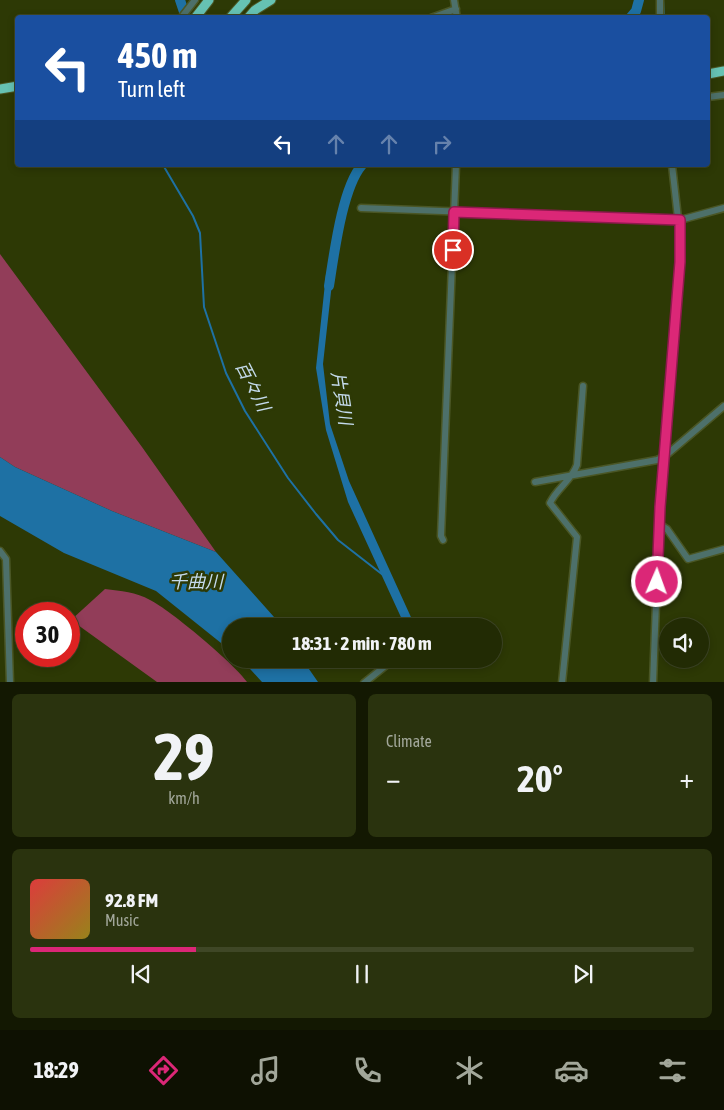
<!DOCTYPE html>
<meta charset="utf-8">
<style>
body{margin:0;font-family:"Asap Condensed","Noto Sans JP",sans-serif;background:#2a330e;color:#f1f3f6;height:100vh;display:flex;flex-direction:column;font-size:19px;white-space:nowrap}
*{box-sizing:border-box;margin:0}
p{font-size:16px;color:#a2a79a}
.icon{flex:none;width:28px;height:28px;fill:none;stroke:currentColor;stroke-width:2;stroke-linecap:round;stroke-linejoin:round}
.map{position:relative;height:682px;overflow:hidden}
.sheet{display:flex;flex-direction:column;gap:12px;padding:12px;background:#131802;flex:1}
.sheet>*{flex:none}
.top-card{position:absolute;left:15px;top:15px;width:695px;height:152px;border-radius:5px;box-shadow:0 2px 8px #0003,0 0 0 1px #3f4726;background:#1a4fa0;color:#fff;overflow:hidden}
.buttons{position:absolute;left:659px;top:618px;display:grid;gap:10px}
.buttons a{display:grid;place-items:center;width:50px;height:50px;border-radius:50%;background:#222b04;box-shadow:0 2px 8px #0003,0 0 0 1px #3f4726;font-size:25px}
.speed{position:absolute;left:15px;top:602px;display:flex;gap:10px;font-size:25px;font-weight:700;text-align:center}
.speed>*{display:grid;place-content:center;width:65px;height:65px;border-radius:50%;background:#222b04;box-shadow:0 2px 8px #0003,0 0 0 1px #3f4726;line-height:1}
.speed .limit{border:8px solid #d22;background:#fff;color:#111}
.pin{position:absolute;display:grid;place-items:center;width:42px;height:42px;color:#fff;margin:-21px;border:2px solid #fff;border-radius:50%;box-shadow:0 1px 5px #0007}
.me{position:absolute;width:55px;margin:-28px;rotate:2deg;stroke-linejoin:round;filter:drop-shadow(0 0 4px #0008)}
.turn{display:flex;align-items:center;gap:18px;height:105px;padding:0 20px;font-size:22px}
.turn .icon{width:65px;height:65px;stroke-width:2.5}
.turn b{display:block;font-size:35px;line-height:42px}
.lanes{display:flex;align-items:center;height:48px;padding:0 20px;background:#0003;justify-content:center;gap:25px;direction:ltr}
.lanes .off{opacity:.35}
.big{font-size:38px;font-weight:700;line-height:1.1}
.sheet .card{flex:1;display:flex;flex-direction:column;justify-content:center;gap:8px;min-width:0;padding:0 18px;border-radius:8px;background:#2a330e}
.sheet .dial{align-items:center;gap:0}
.dial b{font-size:65px;line-height:1}
.song{display:flex;align-items:center;gap:15px}
.cover{width:60px;height:60px;border-radius:8px;background:linear-gradient(135deg,hsl(0 70% 55%),hsl(50 70% 35%))}
.played{height:5px;border-radius:2px;background:linear-gradient(90deg,#db2777 25%,#3f4726 25%)}
.keys{display:flex;justify-content:space-around;direction:ltr}
.heat{display:flex;justify-content:space-between;align-items:center;font-size:28px;direction:ltr}
.sheet .tiles{flex:1;display:grid;gap:12px;grid-template-columns:1fr 1fr}
.card:last-child{grid-column:span 2}
.trip{position:absolute;left:222px;top:618px;width:280px;height:50px;border-radius:25px;background:#222b04;box-shadow:0 2px 8px #0003,0 0 0 1px #3f4726;font-weight:700;line-height:50px;text-align:center}
.menu{display:flex;height:80px;justify-content:space-around;align-items:center;background:#0e1102;color:#a2a79a}
.menu .icon{width:35px;height:35px}
.menu .on{color:#db2777}
.menu b{font-size:22px;color:#f1f3f6}
.map>svg:first-child{display:block}
.green{fill:#923d59}
.water{fill:#1e71a4}
.lines{fill:none;stroke-linecap:round;stroke-linejoin:round}
.stream{stroke:#1e71a4;stroke-width:2}
.river{stroke:#1e71a4;stroke-width:10}
.minor-casing{stroke:#4a5625;stroke-width:9}
.highway-casing{stroke:#4a5625;stroke-width:11}
.minor{stroke:#4d706a;stroke-width:6}
.highway{stroke:#66c2b3;stroke-width:9}
.route-casing{stroke:#8e194d;stroke-width:12}
.route{stroke:#db2777;stroke-width:9}
.labels{text-anchor:middle;dominant-baseline:central;stroke-width:5;stroke-linejoin:round;paint-order:stroke}
.water-label{font-size:18px;font-style:italic;fill:#c4daec;stroke:#2d3905}
</style>
<div class="map">
<svg width="724" height="683" viewBox="0 0 724 683">
<rect width="100%" height="100%" fill="#2d3905"/>
<path class="green" d="M 0,254 L 142,447 L 216,552 L 112,511 L 15,467 L 0,457 Z
M 105,589 C 121,591 136,592 150,600 C 169,609 236,665 247,682 L 157,682 L 71,620 Z"/>
<path class="water" d="M 326,274 L 333,274 L 323,364 L 330,424 L 349,481 L 415,626 L 405,626 L 348,502 L 326,430 L 316,368 Z
M 0,457 L 15,467 L 112,511 L 216,552 L 282,626 L 231,626 L 231,651 L 156,591 L 64,553 L 0,516 Z
M 241,659 L 302,659 L 318,682 L 262,682 Z"/>
<g class="lines">
<path class="stream" d="M 663,0 L 664,18
M 163,165 L 193,216 L 200,233 L 204,307 L 226,373 L 245,411 L 288,478 L 316,514 L 338,540 L 383,575"/>
<path class="river" d="M 180,0 L 186,18
M 630,18 L 636,11 L 639,0
M 329,286 C 334,255 342,188 362,165"/>
<g class="minor-casing">
<path id="minor" d="M 454,0 L 457,18
M 660,0 L 660,18
M 181,18 L 195,0
M 431,18 L 456,9
M 708,97 L 724,95
M 361,208 L 680,220 L 724,208
M 535,482 L 657,460 L 664,457 L 724,406
M 659,524 L 667,529 L 688,559 L 724,549
M 443,540 L 441,536 L 456,165
M 0,551 L 6,559 L 10,683
M 364,683 L 394,659
M 562,683 L 577,537 L 550,503 C 557,488 571,481 577,465 L 583,386
M 653,683 L 659,524 L 681,245 L 672,165"/>
</g>
<g class="highway-casing">
<path id="highway" d="M 195,18 L 209,0
M 230,18 L 246,0
M 248,18 L 255,10 L 271,0
M 708,74 L 724,71
M 0,89 L 18,86"/>
</g>
<use href="#minor" class="minor"/>
<use href="#highway" class="highway"/>
</g>
<g class="lines">
<g class="route-casing">
<path id="route" d="M 453,250 L 454,212 L 680,220 L 680,262 L 660,507 L 657,582"/>
</g>
<use href="#route" class="route"/>
</g>
<g class="labels">
<g class="water-label">
<text transform="translate(253 386) rotate(63)">百々川</text>
<text transform="translate(342 398) rotate(81)">片貝川</text>
<text x="196" y="581">千曲川</text>
</g>
</g>
</svg>
<div class="buttons">
<a><svg class="icon" aria-label="sound" viewBox="0 0 24 24"><path d="M4 9h4l5-4v14l-5-4H4zM17 9q2 3 0 6"/></svg></a>
</div>
<div class="speed"><div class="limit">30</div></div>
<div class="pin" style="left:453px;top:250px;background:#d93025"><svg class="icon" aria-label="arrive" viewBox="0 0 24 24"><path d="M6 21V4h12l-3 4 3 4H6"/></svg></div>
<svg class="me" style="left:657px;top:582px" viewBox="-20 -20 40 40"><circle r="17" fill="#db2777" stroke="#fff" stroke-width="3"/><path d="M0-11L8 9 0 5-8 9z" fill="#fff"/></svg>
<div class="trip">18:31 · 2 min · 780 m</div>
<div class="top-card">
<div class="turn"><svg class="icon" aria-label="left" viewBox="0 0 24 24"><path d="M17 20v-9H6M10 6l-5 5 5 5"/></svg><div><b>450 m</b>Turn left</div></div>
<div class="lanes"><svg class="icon" aria-label="left" viewBox="0 0 24 24"><path d="M17 20v-9H6M10 6l-5 5 5 5"/></svg><svg class="icon off" aria-label="ahead" viewBox="0 0 24 24"><path d="M12 20V5M6 11l6-6 6 6"/></svg><svg class="icon off" aria-label="ahead" viewBox="0 0 24 24"><path d="M12 20V5M6 11l6-6 6 6"/></svg><svg class="icon off" aria-label="right" viewBox="0 0 24 24"><path d="M7 20v-9h11M14 6l5 5-5 5"/></svg></div>
</div>
</div>
<section class="sheet">
<div class="tiles">
<div class="card dial"><b>29</b><p>km/h</p></div>
<div class="card"><p>Climate</p>
<div class="heat"><a>−</a><b class="big">20°</b><a>+</a></div>
</div>
<div class="card">
<div class="song"><i class="cover"></i><div><b>92.8 FM</b><p>Music</p></div></div>
<div class="played"></div>
<div class="keys"><svg class="icon" aria-label="previous" viewBox="0 0 24 24"><path d="M18 5L8 12l10 7zM5 5v14"/></svg><svg class="icon" aria-label="pause" viewBox="0 0 24 24"><path d="M8 5v14M16 5v14"/></svg><svg class="icon" aria-label="next" viewBox="0 0 24 24"><path d="M6 5l10 7-10 7zM19 5v14"/></svg></div>
</div>
</div>
</section>
<nav class="menu">
<b>18:29</b>
<svg class="icon on" aria-label="directions" viewBox="0 0 24 24"><path d="M12 3l9 9-9 9-9-9zM9 14v-3h6M13 9l2 2-2 2"/></svg>
<svg class="icon" aria-label="music" viewBox="0 0 24 24"><path d="M9 18V5l10-2v13"/><circle cx="6" cy="18" r="3"/><circle cx="16" cy="16" r="3"/></svg>
<svg class="icon" aria-label="phone" viewBox="0 0 24 24"><path d="M5 4h4l2 5-3 2q2 4 5 5l2-3 5 2v4C11 20 4 13 5 4z"/></svg>
<svg class="icon" aria-label="climate" viewBox="0 0 24 24"><path d="M12 3v18M4 7l16 10M4 17L20 7"/></svg>
<svg class="icon" aria-label="car" viewBox="0 0 24 24"><path d="M5 17H2v-5l4-1 3-4h7l3 4 3 1v5h-3M9 17h6M6 11h13"/><circle cx="7" cy="17" r="2"/><circle cx="17" cy="17" r="2"/></svg>
<svg class="icon" aria-label="filters" viewBox="0 0 24 24"><path d="M4 7h16M4 17h16"/><circle cx="9" cy="7" r="2"/><circle cx="15" cy="17" r="2"/></svg>
</nav>
